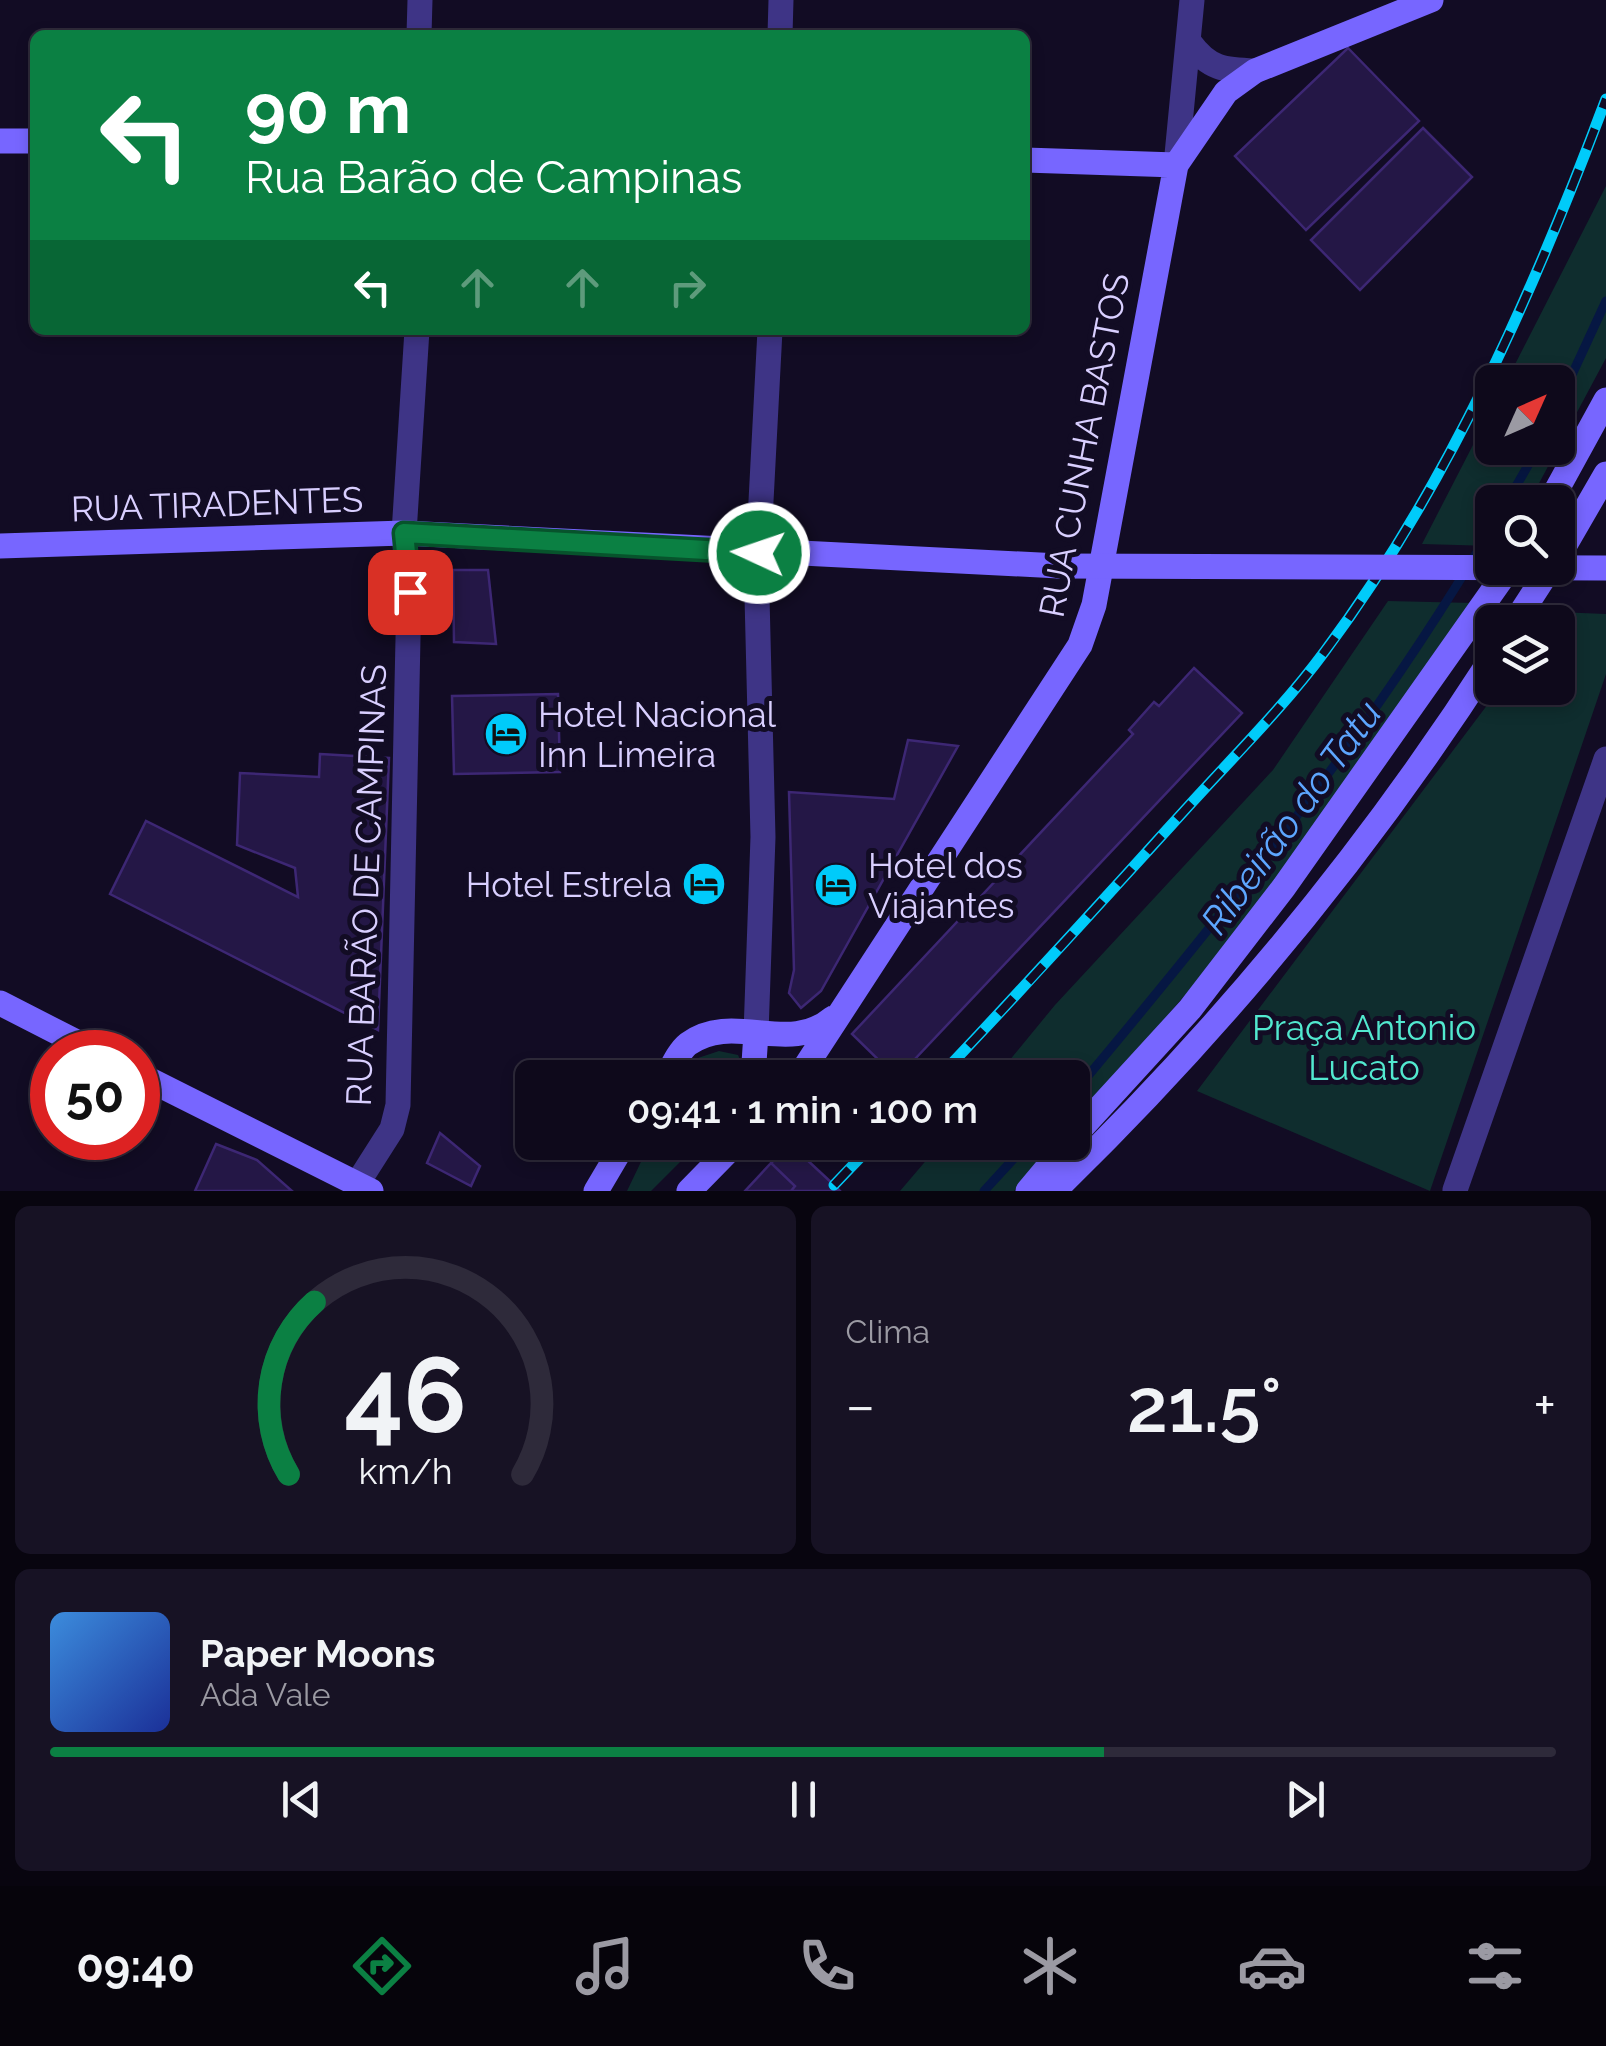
<!DOCTYPE html>
<html lang="pt">
<meta charset="utf-8">
<style>
body{margin:0;font-family:Raleway,sans-serif;background:#171224;color:#f1f3f6;height:100vh;display:flex;flex-direction:column;font-size:38px;white-space:nowrap}
*{box-sizing:border-box;margin:0}
p{font-size:32px;color:#9b9aa3}
.icon{flex:none;width:55px;height:55px;fill:none;stroke:currentColor;stroke-width:2;stroke-linecap:round;stroke-linejoin:round}
.map{position:relative;height:1191px;overflow:hidden}
.drawer{display:flex;flex-direction:column;gap:15px;padding:15px;background:#08050f;flex:1}
.drawer>*{flex:none}
.banner{position:absolute;left:30px;top:30px;width:1000px;height:305px;border-radius:15px;box-shadow:0 5px 15px #0003,0 0 0 2px #2e2a3a;background:#0b8043;color:#fff;overflow:hidden}
.needle{width:65px;rotate:45deg}
.fabs{position:absolute;left:1475px;top:365px;display:grid;gap:20px}
.fabs a{display:grid;place-items:center;width:100px;height:100px;border-radius:15px;background:#0e091b;box-shadow:0 5px 15px #0003,0 0 0 2px #2e2a3a;font-size:50px}
.speed{position:absolute;left:30px;top:1030px;display:flex;gap:20px;font-size:50px;font-weight:700;text-align:center}
.speed>*{display:grid;place-content:center;width:130px;height:130px;border-radius:50%;background:#0e091b;box-shadow:0 5px 15px #0003,0 0 0 2px #2e2a3a;line-height:1}
.speed .limit{border:15px solid #d22;background:#fff;color:#111}
.pin{position:absolute;display:grid;place-items:center;width:85px;height:85px;color:#fff;margin:-42px;border-radius:20px;box-shadow:0 5px 15px #0006}
.me{position:absolute;width:110px;margin:-55px;rotate:273deg;stroke-linejoin:round;filter:drop-shadow(0 0 8px #0008)}
.turn{display:flex;align-items:center;gap:35px;height:210px;padding:0 50px;font-size:45px}
.turn .icon{width:130px;height:130px;stroke-width:2.5}
.turn b{display:block;font-size:70px;line-height:85px}
.lanes{display:flex;align-items:center;height:95px;padding:0 50px;background:#0003;justify-content:center;gap:50px;direction:ltr}
.lanes .off{opacity:.35}
.big{font-size:75px;font-weight:600;line-height:1.1}
.drawer .tile{flex:1;display:flex;flex-direction:column;justify-content:center;gap:15px;min-width:0;padding:0 35px;border-radius:15px;background:#171224}
.drawer .dial{align-items:center;gap:0}
.dial svg{height:260px;overflow:visible;fill:none;stroke:#2e2a3a;stroke-width:7;stroke-linecap:round;text-anchor:middle}
.dial text{fill:#f1f3f6;stroke:none}
.song{display:flex;align-items:center;gap:30px}
.cover{width:120px;height:120px;border-radius:15px;background:linear-gradient(135deg,hsl(210 70% 55%),hsl(230 70% 35%))}
.played{height:10px;border-radius:5px;background:linear-gradient(90deg,#0b8043 70%,#2e2a3a 70%)}
.keys{display:flex;justify-content:space-around;direction:ltr}
.heat{display:flex;justify-content:space-between;align-items:center;font-size:55px;direction:ltr}
.drawer .tiles{flex:1;display:grid;gap:15px;grid-template-columns:1fr 1fr}
.tile:last-child{grid-column:span 2}
.trip{position:absolute;left:515px;top:1060px;width:575px;height:100px;border-radius:15px;background:#0e091b;box-shadow:0 5px 15px #0003,0 0 0 2px #2e2a3a;font-weight:600;line-height:100px;text-align:center}
.tab-bar{display:flex;height:160px;justify-content:space-around;align-items:center;background:#06040b;color:#9b9aa3}
.tab-bar .icon{width:70px;height:70px}
.tab-bar .selected{color:#0b8043}
.tab-bar b{font-size:45px;color:#f1f3f6}
.map>svg:first-child{display:block}
.green{fill:#0f2d2e}
.lines{fill:none;stroke-linecap:round;stroke-linejoin:round}
.stream{stroke:#061743;stroke-width:9}
.building{fill:#241746;stroke:#3d2774;stroke-width:2.5}
.street{stroke:#3e3486;stroke-width:25}
.secondary{stroke:#76f;stroke-width:25}
.rail-casing{stroke:#00cbfa;stroke-width:11}
.rail{stroke:#120c24;stroke-width:8;stroke-dasharray:22;stroke-linecap:butt}
.secondary-bridge{stroke:#76f;stroke-width:25}
.route-casing{stroke:#07532c;stroke-width:25}
.route{stroke:#0b8043;stroke-width:18}
.labels{text-anchor:middle;dominant-baseline:central;stroke-width:10;stroke-linejoin:round;paint-order:stroke}
.street-label{font-size:35px;fill:#d9cfff;stroke:#120c24}
.poi-label{font-size:35px;fill:#d9cfff;stroke:#120c24;text-anchor:start}
.park-label{font-size:35px;fill:#52e8cf;stroke:#120c24}
.water-label{font-size:38px;font-style:italic;fill:#5da6ff;stroke:#120c24}
</style>
<div class="map">
<svg width="1606" height="1191" viewBox="0 0 1606 1191">
<rect width="100%" height="100%" fill="#120c24"/>
<path class="green" d="M 1606,186 L 1606,358 L 1529,502 L 1492,502 L 1492,546 L 1422,544 L 1492,408 L 1492,448 L 1558,448 L 1558,382 L 1506,382 Z
M 1388,601 L 1473,603 L 1357,771 L 1209,967 L 1073,1125 L 1072,1078 L 995,1078 L 1055,1005 L 1273,770 Z
M 1557,612 L 1606,614 L 1606,674 L 1430,1191 L 1197,1091 L 1500,688 L 1558,688 L 1558,622 L 1549,622 Z
M 719,1051 L 738,1055 L 748,1077 L 687,1078 L 698,1058 Z
M 650,1143 L 699,1143 L 651,1191 L 627,1191 Z
M 941,1143 L 1057,1143 L 1014,1191 L 900,1191 Z"/>
<g class="lines">
<path class="stream" d="M 1558,405 L 1606,301
M 1507,502 L 1538,448
M 1072,1095 C 1223,915 1373,730 1492,527
M 984,1191 L 1029,1142"/>
</g>
<path class="building" d="M 1348,48 L 1419,121 L 1306,230 L 1235,156 Z
M 1423,128 L 1472,177 L 1360,290 L 1311,240 Z
M 453,570 L 488,570 L 496,644 L 454,642 Z
M 1194,668 L 1242,713 L 897,1078 L 852,1034 L 1133,734 L 1129,730 L 1154,702 L 1159,706 Z
M 558,694 L 560,772 L 454,774 L 452,696 Z
M 908,740 L 958,746 L 821,991 L 801,1008 L 789,993 L 794,970 L 789,792 L 894,799 Z
M 320,754 L 389,758 L 378,1030 L 110,894 L 146,821 L 298,897 L 295,868 L 237,845 L 240,773 L 319,777 Z
M 440,1133 L 480,1166 L 471,1186 L 427,1163 Z
M 216,1144 L 257,1160 L 292,1191 L 195,1191 Z
M 790,1144 L 834,1185 L 840,1191 L 791,1191 L 795,1186 L 771,1163 Z
M 771,1163 L 795,1186 L 791,1191 L 745,1191 Z"/>
<g class="lines">
<path class="street" d="M 419,35 L 420,0
M 780,35 L 781,0
M 1190,43 C 1209,69 1224,70 1255,71
M 1176,165 L 1192,0
M 722,551 L 757,597
M 757,597 L 796,555 L 760,520 L 770,330
M 756,1033 L 763,837 L 757,597
M 357,1184 L 392,1129 L 398,1105 L 409,592 L 404,533 L 417,330
M 1455,1190 L 1606,759"/>
<path class="secondary" d="M 0,141 L 35,141
M 1025,160 L 1176,165
M 1550,502 L 1606,400
M 0,546 L 404,533 L 1059,566
M 1558,557 L 1606,474
M 1515,622 L 1550,568
M 0,1003 L 96,1052
M 138,1074 L 371,1191
M 666,1078 C 672,1067 679,1051 688,1044 C 733,1011 789,1056 833,1018
M 753,1078 L 756,1033
M 798,1078 L 1080,645 L 1094,605 L 1176,165 L 1226,92 L 1255,71 L 1431,0
M 1072,1138 L 1190,1009 L 1284,887 L 1509,568
M 596,1191 L 625,1142
M 689,1191 L 737,1142
M 1028,1191 L 1069,1142
M 1054,1191 C 1219,1031 1368,851 1492,658"/>
<g class="rail-casing">
<path id="rail" d="M 938,1078 C 1022,990 1103,900 1185,810 C 1232,758 1283,708 1325,651 C 1448,486 1534,291 1606,99
M 834,1185 L 875,1142"/>
</g>
<use href="#rail" class="rail"/>
<path class="secondary-bridge" d="M 1059,566 L 1606,568"/>
</g>
<g class="lines">
<g class="route-casing">
<path id="route" d="M 410,592 L 404,533 L 759,553"/>
</g>
<use href="#route" class="route"/>
</g>
<defs>
<g id="hotel-disc" transform="scale(2.25)"><circle r="9.5" fill="#00cbfa" stroke="#120c24"/><path d="M-6-4.5h1.5V1H6V5H4.5V3h-9V5H-6ZM-4 0a1.8 1.8 0 1 1 3.6 0ZM.5 0V-2.5h3Q6-2.5 6 0Z" fill="#111"/></g>
</defs>
<g fill-rule="evenodd">
<use href="#hotel-disc" x="506" y="734"/>
<use href="#hotel-disc" x="704" y="884"/>
<use href="#hotel-disc" x="836" y="885"/>
</g>
<g class="labels">
<g class="street-label">
<text transform="translate(1084 445) rotate(-79)">RUA CUNHA BASTOS</text>
<text transform="translate(217 504) rotate(-2)">RUA TIRADENTES</text>
<text transform="translate(366 885) rotate(-88)">RUA BARÃO DE CAMPINAS</text>
</g>
<g class="poi-label">
<text x="538" y="714">Hotel Nacional<tspan x="538" dy="40">Inn Limeira</tspan></text>
<text x="868" y="865">Hotel dos<tspan x="868" dy="40">Viajantes</tspan></text>
<text x="672" y="884" text-anchor="end">Hotel Estrela</text>
</g>
<g class="park-label">
<text x="1364" y="1027">Praça Antonio<tspan x="1364" dy="40">Lucato</tspan></text>
</g>
<g class="water-label">
<text transform="translate(1291 817) rotate(-54)">Ribeirão do Tatu</text>
</g>
</g>
</svg>
<div class="fabs">
<a><svg class="needle" viewBox="-14 -14 28 28"><path d="M0-13l5 13h-10z" fill="#e53935"/><path d="M0 13l5-13h-10z" fill="#9b9aa3"/></svg></a>
<a><svg class="icon" aria-label="search" viewBox="0 0 24 24"><circle cx="10" cy="10" r="6"/><path d="M15 15l6 6"/></svg></a>
<a><svg class="icon" aria-label="layers" viewBox="0 0 24 24"><path d="M12 4l9 5-9 5-9-5zM3 14l9 5 9-5"/></svg></a>
</div>
<div class="speed"><div class="limit">50</div></div>
<div class="pin" style="left:410px;top:592px;background:#d93025"><svg class="icon" aria-label="arrive" viewBox="0 0 24 24"><path d="M6 21V4h12l-3 4 3 4H6"/></svg></div>
<svg class="me" style="left:759px;top:553px" viewBox="-20 -20 40 40"><circle r="17" fill="#0b8043" stroke="#fff" stroke-width="3"/><path d="M0-11L8 9 0 5-8 9z" fill="#fff"/></svg>
<div class="trip">09:41 · 1 min · 100 m</div>
<div class="banner">
<div class="turn"><svg class="icon" aria-label="left" viewBox="0 0 24 24"><path d="M17 20v-9H6M10 6l-5 5 5 5"/></svg><div><b>90 m</b>Rua Barão de Campinas</div></div>
<div class="lanes"><svg class="icon" aria-label="left" viewBox="0 0 24 24"><path d="M17 20v-9H6M10 6l-5 5 5 5"/></svg><svg class="icon off" aria-label="ahead" viewBox="0 0 24 24"><path d="M12 20V5M6 11l6-6 6 6"/></svg><svg class="icon off" aria-label="ahead" viewBox="0 0 24 24"><path d="M12 20V5M6 11l6-6 6 6"/></svg><svg class="icon off" aria-label="right" viewBox="0 0 24 24"><path d="M7 20v-9h11M14 6l5 5-5 5"/></svg></div>
</div>
</div>
<section class="drawer">
<div class="tiles">
<div class="tile dial"><svg viewBox="0 0 100 80">
<path d="M14 69A42 42 0 1 1 86 69"/>
<path d="M14 69A42 42 0 0 1 22 16" stroke="#0b8043"/>
<text x="50" y="56" font-size="32" font-weight="700">46</text>
<text x="50" y="72" font-size="11">km/h</text>
</svg></div>
<div class="tile"><p>Clima</p>
<div class="heat"><a>−</a><b class="big">21.5°</b><a>+</a></div>
</div>
<div class="tile">
<div class="song"><i class="cover"></i><div><b>Paper Moons</b><p>Ada Vale</p></div></div>
<div class="played"></div>
<div class="keys"><svg class="icon" aria-label="previous" viewBox="0 0 24 24"><path d="M18 5L8 12l10 7zM5 5v14"/></svg><svg class="icon" aria-label="pause" viewBox="0 0 24 24"><path d="M8 5v14M16 5v14"/></svg><svg class="icon" aria-label="next" viewBox="0 0 24 24"><path d="M6 5l10 7-10 7zM19 5v14"/></svg></div>
</div>
</div>
</section>
<nav class="tab-bar">
<b>09:40</b>
<svg class="icon selected" aria-label="directions" viewBox="0 0 24 24"><path d="M12 3l9 9-9 9-9-9zM9 14v-3h6M13 9l2 2-2 2"/></svg>
<svg class="icon" aria-label="music" viewBox="0 0 24 24"><path d="M9 18V5l10-2v13"/><circle cx="6" cy="18" r="3"/><circle cx="16" cy="16" r="3"/></svg>
<svg class="icon" aria-label="phone" viewBox="0 0 24 24"><path d="M5 4h4l2 5-3 2q2 4 5 5l2-3 5 2v4C11 20 4 13 5 4z"/></svg>
<svg class="icon" aria-label="climate" viewBox="0 0 24 24"><path d="M12 3v18M4 7l16 10M4 17L20 7"/></svg>
<svg class="icon" aria-label="car" viewBox="0 0 24 24"><path d="M5 17H2v-5l4-1 3-4h7l3 4 3 1v5h-3M9 17h6M6 11h13"/><circle cx="7" cy="17" r="2"/><circle cx="17" cy="17" r="2"/></svg>
<svg class="icon" aria-label="filters" viewBox="0 0 24 24"><path d="M4 7h16M4 17h16"/><circle cx="9" cy="7" r="2"/><circle cx="15" cy="17" r="2"/></svg>
</nav>
